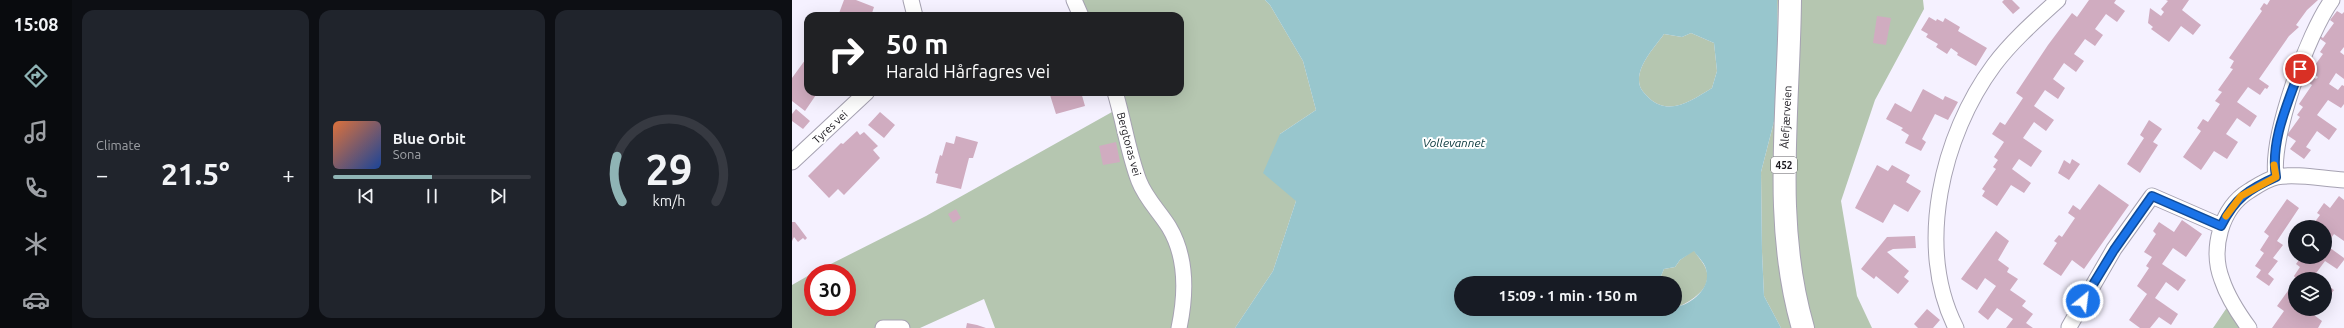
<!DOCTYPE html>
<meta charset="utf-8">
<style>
body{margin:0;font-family:Ubuntu,sans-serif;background:#20242c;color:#f1f3f6;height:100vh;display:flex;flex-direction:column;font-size:15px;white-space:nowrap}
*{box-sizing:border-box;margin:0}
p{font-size:13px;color:#9ea1a6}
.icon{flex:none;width:22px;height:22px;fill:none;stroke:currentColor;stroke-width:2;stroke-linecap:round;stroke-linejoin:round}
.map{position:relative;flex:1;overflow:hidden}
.sheet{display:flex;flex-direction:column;gap:10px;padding:10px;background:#0d0f14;width:720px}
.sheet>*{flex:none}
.hud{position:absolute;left:12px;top:12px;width:380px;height:84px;border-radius:12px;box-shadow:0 4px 16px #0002;background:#202124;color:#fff;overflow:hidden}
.fabs{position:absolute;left:1496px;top:220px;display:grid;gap:8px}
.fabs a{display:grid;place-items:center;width:44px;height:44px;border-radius:50%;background:#171b24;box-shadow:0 4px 16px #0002;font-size:20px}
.speed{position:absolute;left:12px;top:264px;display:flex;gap:8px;font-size:20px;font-weight:700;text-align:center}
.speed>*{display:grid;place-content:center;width:52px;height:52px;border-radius:50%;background:#171b24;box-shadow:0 4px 16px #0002;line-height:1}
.speed .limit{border:6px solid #d22;background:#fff;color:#111}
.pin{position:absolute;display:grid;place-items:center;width:34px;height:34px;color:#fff;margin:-17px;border:2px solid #fff;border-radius:50%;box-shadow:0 1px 4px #0007}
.me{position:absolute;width:44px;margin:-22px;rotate:29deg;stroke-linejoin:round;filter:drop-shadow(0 0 3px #0008)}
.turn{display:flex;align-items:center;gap:14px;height:84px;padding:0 16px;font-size:18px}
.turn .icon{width:52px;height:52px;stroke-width:2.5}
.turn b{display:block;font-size:28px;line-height:34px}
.big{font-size:30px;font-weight:700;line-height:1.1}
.sheet .tile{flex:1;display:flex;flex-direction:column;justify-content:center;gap:6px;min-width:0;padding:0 14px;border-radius:12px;background:#20242c}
.sheet .dial{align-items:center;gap:0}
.dial svg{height:104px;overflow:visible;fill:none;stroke:#363941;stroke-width:7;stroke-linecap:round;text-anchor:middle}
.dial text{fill:#f1f3f6;stroke:none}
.song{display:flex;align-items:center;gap:12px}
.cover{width:48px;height:48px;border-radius:6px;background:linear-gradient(135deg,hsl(20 70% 55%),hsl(220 70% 35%))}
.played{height:4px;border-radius:2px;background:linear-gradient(90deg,#8fb4b5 50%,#363941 50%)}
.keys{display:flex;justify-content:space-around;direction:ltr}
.heat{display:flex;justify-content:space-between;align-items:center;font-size:22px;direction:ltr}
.sheet .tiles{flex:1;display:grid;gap:10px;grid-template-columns:repeat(3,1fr)}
.trip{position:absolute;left:662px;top:276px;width:228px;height:40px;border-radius:20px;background:#171b24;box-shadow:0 4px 16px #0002;font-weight:700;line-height:40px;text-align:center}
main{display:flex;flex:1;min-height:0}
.menu{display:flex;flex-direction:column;width:72px;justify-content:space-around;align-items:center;background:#090b0e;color:#9ea1a6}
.menu .icon{width:28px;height:28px}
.menu .selected{color:#8fb4b5}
.menu b{font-size:18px;color:#f1f3f6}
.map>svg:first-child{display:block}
.green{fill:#b5c6b0}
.water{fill:#98c6cd;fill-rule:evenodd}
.building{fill:#d0acc0}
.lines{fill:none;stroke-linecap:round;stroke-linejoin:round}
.minor-casing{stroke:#a6a2b2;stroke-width:17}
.primary-casing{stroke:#a6a2b2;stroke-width:24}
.minor{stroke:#fff;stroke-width:15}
.primary{stroke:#fff;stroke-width:22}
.route-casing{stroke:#114b97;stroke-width:10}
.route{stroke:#1a73e8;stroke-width:7}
.slow{stroke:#f59e0b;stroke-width:7}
.labels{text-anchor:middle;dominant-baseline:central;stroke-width:4;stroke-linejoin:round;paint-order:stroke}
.shield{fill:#fff;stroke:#5f5d62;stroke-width:1}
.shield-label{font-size:10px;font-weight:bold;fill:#1a181e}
.street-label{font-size:11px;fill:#1a181e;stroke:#fff}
.water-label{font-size:12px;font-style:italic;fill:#06353a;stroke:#fff}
</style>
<main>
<nav class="menu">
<b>15:08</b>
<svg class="icon selected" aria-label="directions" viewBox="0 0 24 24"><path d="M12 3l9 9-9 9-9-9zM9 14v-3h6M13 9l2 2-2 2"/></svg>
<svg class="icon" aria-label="music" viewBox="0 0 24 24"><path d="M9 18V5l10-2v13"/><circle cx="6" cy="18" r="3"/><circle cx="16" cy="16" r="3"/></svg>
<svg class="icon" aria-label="phone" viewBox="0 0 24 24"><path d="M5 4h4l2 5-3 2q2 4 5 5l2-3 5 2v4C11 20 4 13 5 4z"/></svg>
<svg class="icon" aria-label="climate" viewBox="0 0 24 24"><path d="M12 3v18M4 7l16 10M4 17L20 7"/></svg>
<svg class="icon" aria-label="car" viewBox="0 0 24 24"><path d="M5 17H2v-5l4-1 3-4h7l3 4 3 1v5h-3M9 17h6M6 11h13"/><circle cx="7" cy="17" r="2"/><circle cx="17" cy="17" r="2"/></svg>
</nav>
<section class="sheet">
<div class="tiles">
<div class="tile"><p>Climate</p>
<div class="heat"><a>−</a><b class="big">21.5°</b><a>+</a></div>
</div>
<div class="tile">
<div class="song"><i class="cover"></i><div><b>Blue Orbit</b><p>Sona</p></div></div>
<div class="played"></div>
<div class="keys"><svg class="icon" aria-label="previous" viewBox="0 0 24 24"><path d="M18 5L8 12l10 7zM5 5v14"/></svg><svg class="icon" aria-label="pause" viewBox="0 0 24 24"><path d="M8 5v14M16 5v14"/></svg><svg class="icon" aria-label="next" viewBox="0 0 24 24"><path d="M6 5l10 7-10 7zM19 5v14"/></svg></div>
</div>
<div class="tile dial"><svg viewBox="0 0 100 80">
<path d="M14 69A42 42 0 1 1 86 69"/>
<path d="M14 69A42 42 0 0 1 10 34" stroke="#8fb4b5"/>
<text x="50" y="56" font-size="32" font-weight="700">29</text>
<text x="50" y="72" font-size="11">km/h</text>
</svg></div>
</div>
</section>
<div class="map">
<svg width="1552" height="328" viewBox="0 0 1552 328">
<rect width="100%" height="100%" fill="#f5f1ff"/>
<path class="green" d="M 287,0 L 473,0 L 478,5 L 511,61 L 524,110 L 488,134 L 504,201 L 481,271 L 443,328 L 203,328 L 192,299 L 128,328 L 0,328 L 0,285 L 21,273 L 21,307 L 55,307 L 55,273 L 21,273 L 134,216 L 320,112 L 323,92 L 388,92 L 388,16 L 295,16 Z
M 985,0 L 1131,0 L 1132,9 L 1083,100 L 1049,201 L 1065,296 L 1080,328 L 989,328 L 972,296 L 970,252 L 969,172 L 987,102 Z
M 899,33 L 922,43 L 925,71 L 920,88 C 900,100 878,117 857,98 C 851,92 847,88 847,80 C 847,63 863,47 872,34 L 890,37 Z
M 902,250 C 905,256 912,263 914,269 C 921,289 899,301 884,308 L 883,283 L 866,283 L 872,269 L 883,267 L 888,260 Z
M 1436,306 L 1459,328 L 1421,328 Z"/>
<path class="water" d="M 473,0 L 985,0 L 987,102 L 969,172 L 970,252 L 972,296 L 989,328 L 443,328 L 481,271 L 504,201 L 471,173 L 488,134 L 524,110 L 511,61 L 478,5 ZM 899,33 L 922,43 L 925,71 L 920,88 C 900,100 878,117 857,98 C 851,92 847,88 847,80 C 847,63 863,47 872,34 L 890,37 ZM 902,251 C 905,256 913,263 914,269 C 920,288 899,305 883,307 L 883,309 L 669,309 L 669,283 L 866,283 L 872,269 L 883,267 L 888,260 Z"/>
<path class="building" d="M 52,0 L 64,0 L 82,7 L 79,16 L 46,16 Z
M 1212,0 L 1220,0 L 1228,8 L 1221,14 L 1210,2 Z
M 1297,0 L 1324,0 L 1322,3 L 1333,11 L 1325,22 L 1314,14 L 1303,29 L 1311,35 L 1303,46 L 1293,39 L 1282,54 L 1292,61 L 1284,72 L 1272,63 L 1261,79 L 1273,88 L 1266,99 L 1253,90 L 1242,106 L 1262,120 L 1254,131 L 1242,122 L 1231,138 L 1250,151 L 1239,167 L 1227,159 L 1220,169 L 1239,183 L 1232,193 L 1219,185 L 1205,206 L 1190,196 L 1193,191 L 1190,189 L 1204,169 L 1201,167 L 1206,160 L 1202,157 L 1212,142 L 1200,134 L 1208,122 L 1213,125 L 1231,98 L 1224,93 L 1256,45 L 1280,13 L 1285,17 Z
M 1374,0 L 1397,0 L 1390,10 L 1409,25 L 1401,35 L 1389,26 L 1377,42 L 1359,29 L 1361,27 L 1356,23 L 1358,8 L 1369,16 L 1372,12 L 1369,9 L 1376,1 Z
M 1478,0 L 1526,0 L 1515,10 L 1504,25 L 1507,27 L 1497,36 L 1467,79 L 1477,86 L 1475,89 L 1473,88 L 1468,95 L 1456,87 L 1445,102 L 1465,116 L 1458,127 L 1445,118 L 1434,134 L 1446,142 L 1435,159 L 1422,151 L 1409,170 L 1391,157 L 1409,131 L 1405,128 L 1411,119 L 1416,122 L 1428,104 L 1423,101 L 1430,92 L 1426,90 L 1441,69 L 1438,68 L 1442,61 L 1437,58 L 1470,11 L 1468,9 L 1472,3 L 1475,5 Z
M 1545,11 L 1550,14 L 1552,12 L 1552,47 L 1548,52 L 1552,55 L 1552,79 L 1544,73 L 1537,84 L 1546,90 L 1550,85 L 1552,86 L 1552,104 L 1549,108 L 1536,100 L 1525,115 L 1545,129 L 1537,140 L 1525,131 L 1514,147 L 1519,150 L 1512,159 L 1498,149 L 1504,141 L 1495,135 L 1508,117 L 1505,115 L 1511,107 L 1507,104 L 1520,85 L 1517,83 L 1521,77 L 1524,79 L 1526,77 L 1518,72 L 1531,54 L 1528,52 L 1534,43 L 1527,38 L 1528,36 L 1531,38 L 1542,23 L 1538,20 Z
M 1085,16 L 1099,18 L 1094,45 L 1081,43 Z
M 1137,17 L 1144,21 L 1145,19 L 1151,22 L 1153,18 L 1168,27 L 1166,31 L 1195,48 L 1184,66 L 1165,55 L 1166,53 L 1159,48 L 1155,54 L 1144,47 L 1146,44 L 1134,37 L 1136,34 L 1129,30 Z
M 16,56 L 16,92 L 26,92 L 13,111 L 0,101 L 0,78 Z
M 1131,89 L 1151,100 L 1153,96 L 1166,102 L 1156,120 L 1143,114 L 1130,139 L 1134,142 L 1129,151 L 1113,143 L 1117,135 L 1109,130 L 1111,128 L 1094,119 L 1103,103 L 1119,112 Z
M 263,92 L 289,92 L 293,106 L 264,114 L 258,95 Z
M 4,109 L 18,121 L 11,129 L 0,121 L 0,114 Z
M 88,112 L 103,125 L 92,138 L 76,125 Z
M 1357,120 L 1370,129 L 1361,142 L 1366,145 L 1348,173 L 1335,164 L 1352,138 L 1348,135 Z
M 65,131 L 68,135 L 72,132 L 86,146 L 81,150 L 88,158 L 52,195 L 46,189 L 37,198 L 16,176 L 49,143 L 51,144 Z
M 164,136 L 186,142 L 181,158 L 177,158 L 169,189 L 144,183 L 146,174 L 143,173 L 148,155 L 150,156 L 154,142 L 162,144 Z
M 324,142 L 328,162 L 311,165 L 307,146 Z
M 1280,159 L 1288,164 L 1277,180 L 1266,173 L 1272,160 L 1278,164 Z
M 1085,165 L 1096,171 L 1100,165 L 1118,175 L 1114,182 L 1129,191 L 1116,212 L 1102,204 L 1091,223 L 1063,208 Z
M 1307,184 L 1337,205 L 1292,269 L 1280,260 L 1269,276 L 1251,264 L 1265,243 L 1262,241 L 1267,235 L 1270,237 L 1283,218 L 1276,213 L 1281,205 L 1288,210 Z
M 1547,196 L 1552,200 L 1552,241 L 1542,234 L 1534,245 L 1552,258 L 1552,260 L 1545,269 L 1533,261 L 1522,276 L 1527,279 L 1504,279 L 1502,276 L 1508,267 L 1504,264 L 1509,257 L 1533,257 L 1533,227 L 1519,227 L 1528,215 L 1525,213 L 1532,203 L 1538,208 Z
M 1495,199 L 1507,208 L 1485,241 L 1491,245 L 1481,258 L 1486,261 L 1476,274 L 1482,279 L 1477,286 L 1464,277 L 1469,270 L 1463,266 L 1472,253 L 1468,250 L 1477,236 L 1472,232 Z
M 164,209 L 169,218 L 161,223 L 156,214 Z
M 1390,220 L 1410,234 L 1394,257 L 1381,248 L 1370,264 L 1394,280 L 1386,291 L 1374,282 L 1363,298 L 1386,314 L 1379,325 L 1367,317 L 1358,328 L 1348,328 L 1337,320 L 1355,294 L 1345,286 L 1357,268 L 1354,266 L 1360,257 L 1352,252 L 1364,234 L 1361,231 L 1367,222 L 1382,232 Z
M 0,222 L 3,222 L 15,238 L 13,240 L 11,238 L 6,242 L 2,237 L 0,241 Z
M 1204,231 L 1217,241 L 1206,260 L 1217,268 L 1215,272 L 1226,279 L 1218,290 L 1234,301 L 1230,306 L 1241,314 L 1234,323 L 1241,328 L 1214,328 L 1221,319 L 1205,308 L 1196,320 L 1186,312 L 1204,286 L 1193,278 L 1185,290 L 1169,279 Z
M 1123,236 L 1124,248 L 1101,249 L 1095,252 L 1117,271 L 1112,277 L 1117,281 L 1106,294 L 1084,276 L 1082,279 L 1069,269 L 1095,237 Z
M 1503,281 L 1503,309 L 1515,311 L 1519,309 L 1524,313 L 1522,315 L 1530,321 L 1526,328 L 1480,328 L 1492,311 L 1485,306 Z
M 1533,283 L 1542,290 L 1534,301 L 1533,300 Z
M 1135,309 L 1148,320 L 1141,328 L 1126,328 L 1122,324 Z
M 175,323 L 185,325 L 194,328 L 174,328 Z"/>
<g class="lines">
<g class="minor-casing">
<path id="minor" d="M 119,0 L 123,16
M 282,0 L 289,16
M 323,92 C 332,122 336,152 347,181 C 354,199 367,211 377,227 C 395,257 394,295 387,328
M 0,162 L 75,92
M 1484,177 C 1478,137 1516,33 1540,0
M 1277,327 L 1322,249 L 1360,196 L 1429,226
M 91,328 L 110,328
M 1164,328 C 1123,247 1150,135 1202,65 C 1220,41 1244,20 1266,0
M 1457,328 C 1446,313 1436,298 1430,280 C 1418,249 1429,208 1457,191 C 1465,186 1475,179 1485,177 C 1504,173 1532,179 1552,180"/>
</g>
<g class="primary-casing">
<path id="primary" d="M 998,0 C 997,109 980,222 1011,328"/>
</g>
<use href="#minor" class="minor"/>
<use href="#primary" class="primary"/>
</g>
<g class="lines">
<g class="route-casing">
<path id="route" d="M 1291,301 L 1322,250 L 1360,196 L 1429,226 C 1443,198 1457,189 1484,177 C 1478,141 1496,103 1508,69"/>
</g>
<use href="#route" class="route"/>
<path class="slow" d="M 1434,216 L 1449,196 L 1484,177 L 1482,165"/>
</g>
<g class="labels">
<rect class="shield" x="979" y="157" width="26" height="16" rx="3"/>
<g class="shield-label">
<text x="992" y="165">452</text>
</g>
<g class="street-label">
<text transform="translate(994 117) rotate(-87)">Ålefjærveien</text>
<text transform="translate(38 127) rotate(-43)">Tyres vei</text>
<text transform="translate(337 144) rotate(75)">Bergtoras vei</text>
</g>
<g class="water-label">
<text x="662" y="142">Vollevannet</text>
</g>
</g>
</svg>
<div class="fabs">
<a><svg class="icon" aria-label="search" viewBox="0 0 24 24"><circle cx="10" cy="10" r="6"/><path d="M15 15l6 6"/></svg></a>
<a><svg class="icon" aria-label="layers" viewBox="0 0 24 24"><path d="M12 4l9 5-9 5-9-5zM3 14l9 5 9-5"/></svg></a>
</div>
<div class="speed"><div class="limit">30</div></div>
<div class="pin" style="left:1508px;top:69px;background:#d93025"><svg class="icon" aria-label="arrive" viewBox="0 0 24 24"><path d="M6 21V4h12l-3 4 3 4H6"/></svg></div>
<svg class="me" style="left:1291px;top:301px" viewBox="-20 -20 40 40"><circle r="17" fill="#1a73e8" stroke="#fff" stroke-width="3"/><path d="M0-11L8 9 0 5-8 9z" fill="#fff"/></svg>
<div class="trip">15:09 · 1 min · 150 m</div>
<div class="hud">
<div class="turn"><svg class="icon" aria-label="right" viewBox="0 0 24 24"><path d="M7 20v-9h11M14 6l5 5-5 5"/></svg><div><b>50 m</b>Harald Hårfagres vei</div></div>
</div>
</div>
</main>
